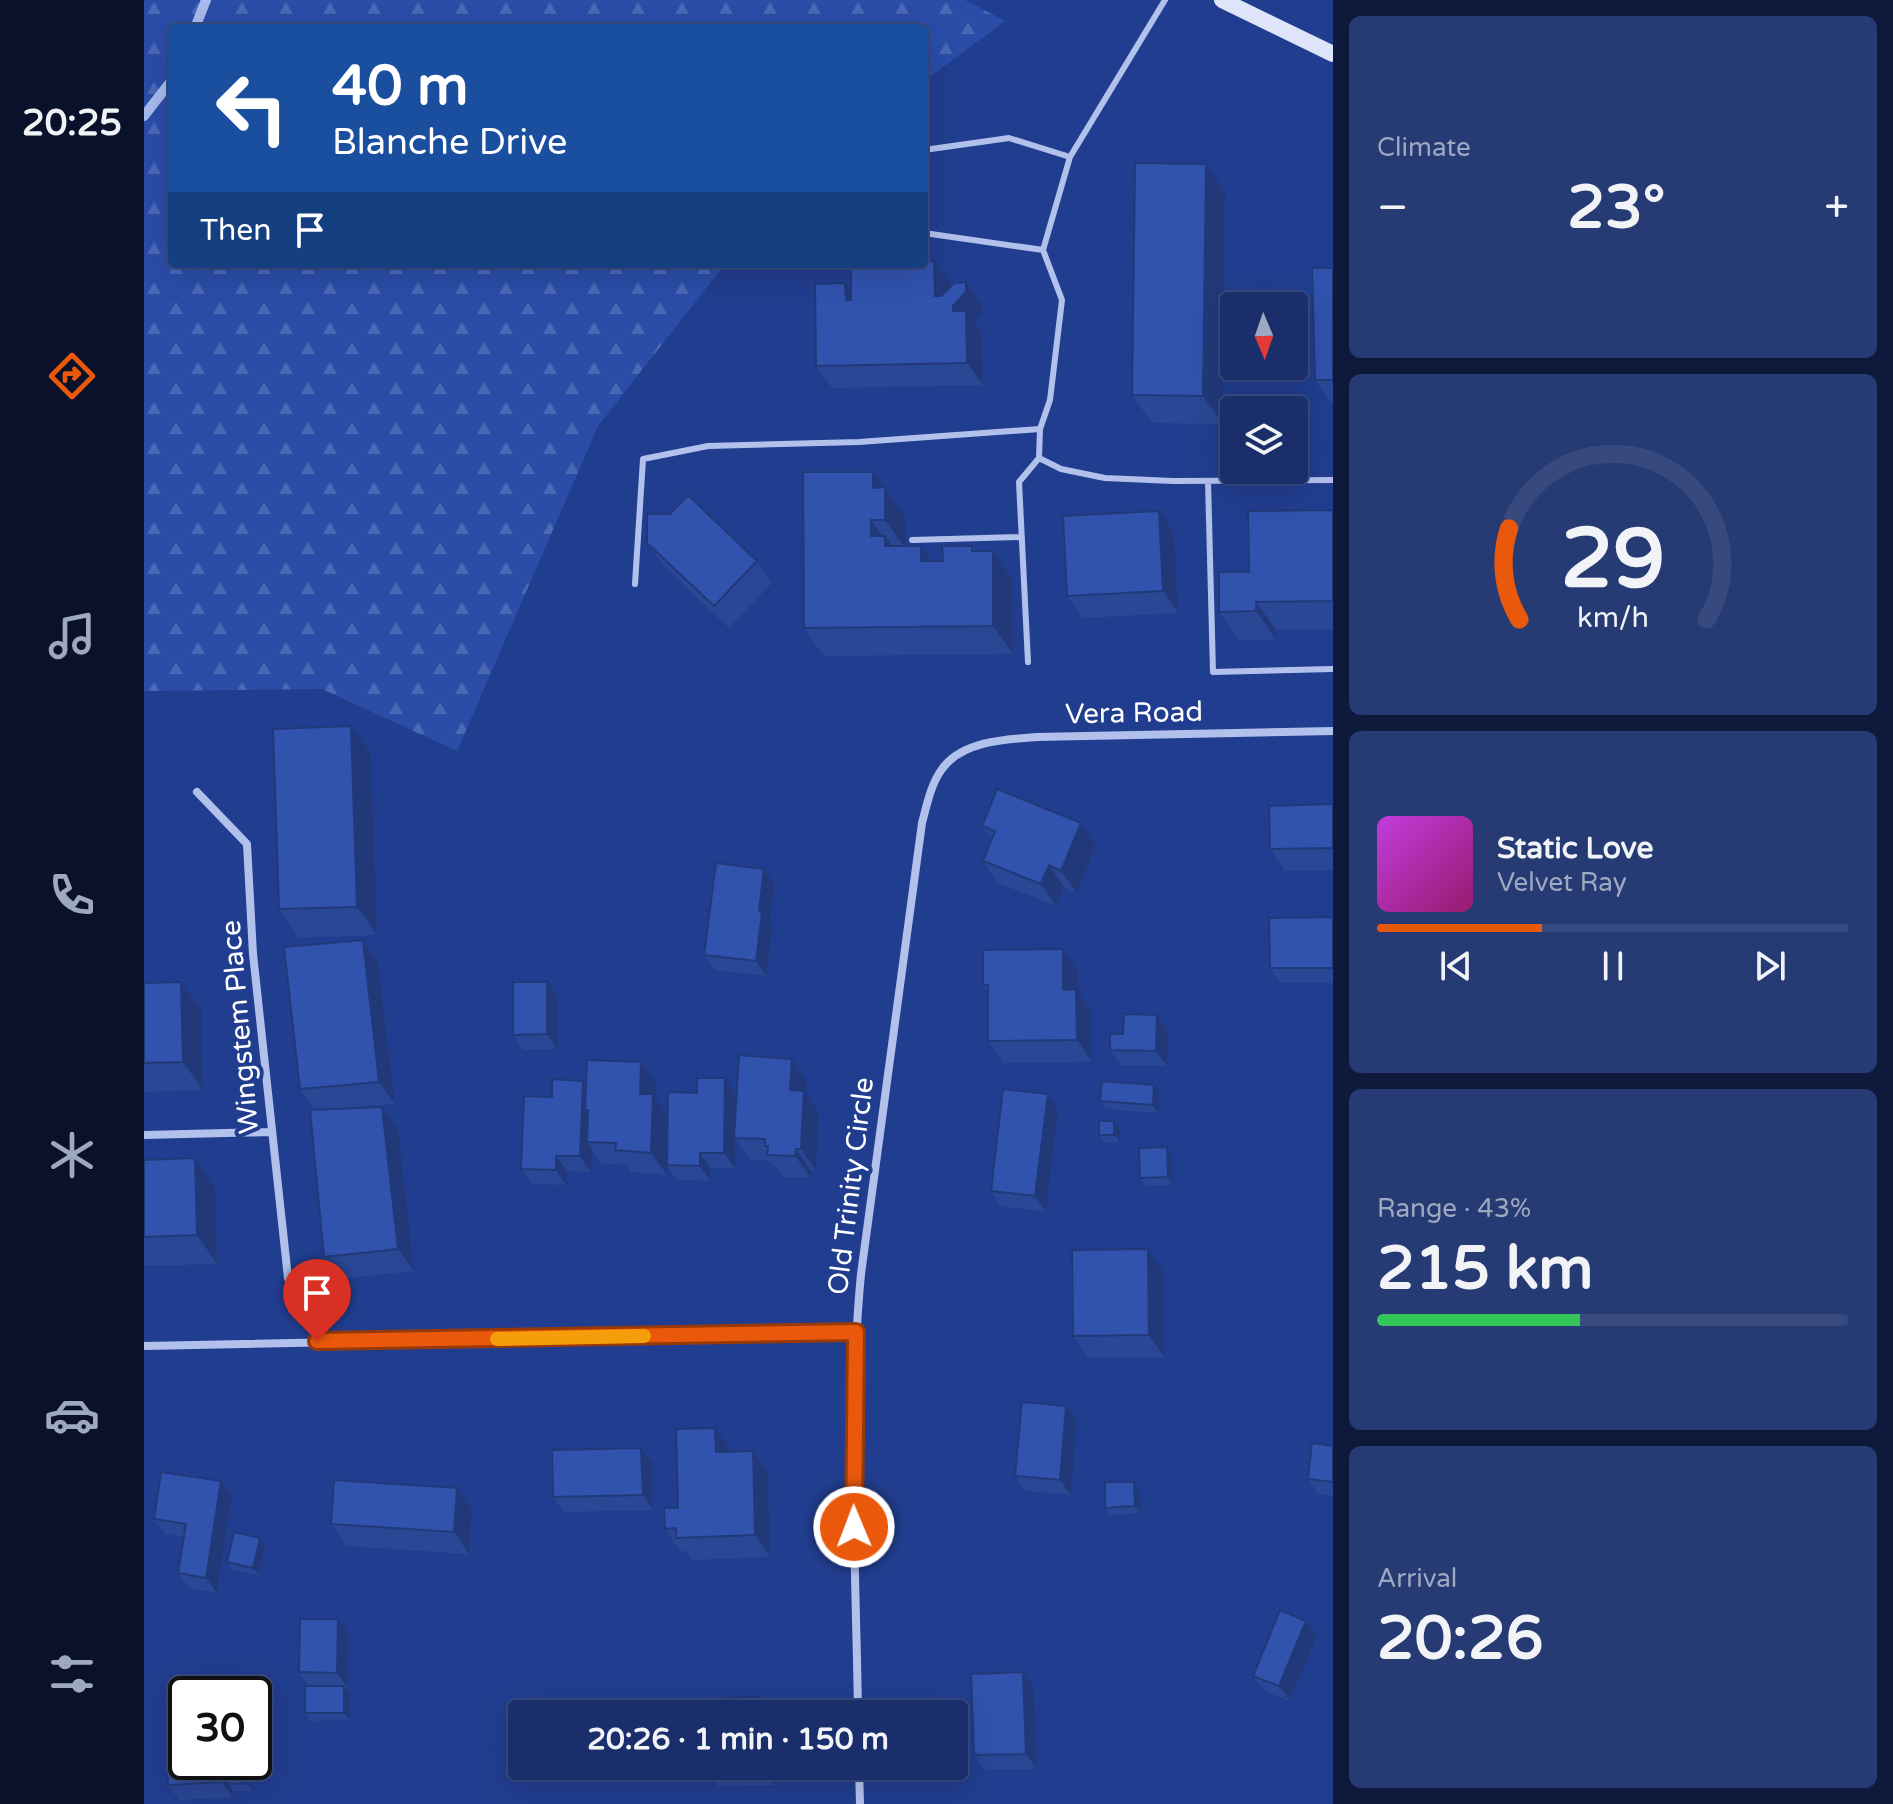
<!DOCTYPE html>
<meta charset="utf-8">
<style>
body{margin:0;font-family:"Varela Round",sans-serif;background:#263a73;color:#f1f3f6;height:100vh;display:flex;flex-direction:column;font-size:30px;white-space:nowrap}
*{box-sizing:border-box;margin:0}
p{font-size:26px;color:#9fa8c1}
.icon{flex:none;width:44px;height:44px;fill:none;stroke:currentColor;stroke-width:2;stroke-linecap:round;stroke-linejoin:round}
.map{position:relative;flex:1;overflow:hidden}
.details{display:flex;flex-direction:column;gap:16px;padding:16px;background:#0e193b;width:560px}
.details>*{flex:none}
.top-card{position:absolute;left:24px;top:24px;width:760px;height:244px;border-radius:8px;box-shadow:0 8px 32px #0002,0 0 0 2px #374a7e;background:#1a4fa0;color:#fff;overflow:hidden}
.needle{width:52px;rotate:178deg}
.controls{position:absolute;left:1076px;top:292px;display:grid;gap:16px}
.controls a{display:grid;place-items:center;width:88px;height:88px;border-radius:8px;background:#192e6b;box-shadow:0 8px 32px #0002,0 0 0 2px #374a7e;font-size:40px}
.speed{position:absolute;left:24px;top:1676px;display:flex;gap:16px;font-size:40px;font-weight:700;text-align:center}
.speed>*{display:grid;place-content:center;width:104px;height:104px;border-radius:50%;background:#192e6b;box-shadow:0 8px 32px #0002,0 0 0 2px #374a7e;line-height:1}
.speed .limit{border:4px solid #111;border-radius:12px;background:#fff;color:#111}
.pin{position:absolute;display:grid;place-items:center;width:68px;height:68px;color:#fff;margin:-82px -34px;border-radius:50% 50% 50% 0;rotate:-45deg;box-shadow:0 0 8px #0007}
.pin .icon{rotate:45deg}
.me{position:absolute;width:88px;margin:-44px;rotate:359deg;stroke-linejoin:round;filter:drop-shadow(0 0 6px #0008)}
.turn{display:flex;align-items:center;gap:28px;height:168px;padding:0 32px;font-size:36px}
.turn .icon{width:104px;height:104px;stroke-width:2.5}
.turn b{display:block;font-size:56px;line-height:68px}
.then{display:flex;align-items:center;height:76px;padding:0 32px;background:#0003;gap:16px;font-size:30px}
.big{font-size:60px;font-weight:700;line-height:1.1}
.details .card{flex:1;display:flex;flex-direction:column;justify-content:center;gap:12px;min-width:0;padding:0 28px;border-radius:12px;background:#263a73}
.details .dial{align-items:center;gap:0}
.dial svg{height:208px;overflow:visible;fill:none;stroke:#374a7e;stroke-width:7;stroke-linecap:round;text-anchor:middle}
.dial text{fill:#f1f3f6;stroke:none}
.song{display:flex;align-items:center;gap:24px}
.cover{width:96px;height:96px;border-radius:12px;background:linear-gradient(135deg,hsl(290 70% 55%),hsl(320 70% 35%))}
.played{height:8px;border-radius:4px;background:linear-gradient(90deg,#ea580c 35%,#374a7e 35%)}
.keys{display:flex;justify-content:space-around;direction:ltr}
.heat{display:flex;justify-content:space-between;align-items:center;font-size:44px;direction:ltr}
.charge{height:12px;border-radius:6px;background:linear-gradient(90deg,#34c759 43%,#374a7e 0)}
.trip{position:absolute;left:364px;top:1700px;width:460px;height:80px;border-radius:8px;background:#192e6b;box-shadow:0 8px 32px #0002,0 0 0 2px #374a7e;font-weight:700;line-height:80px;text-align:center}
main{display:flex;flex:1;min-height:0}
.tab-bar{display:flex;flex-direction:column;width:144px;justify-content:space-around;align-items:center;background:#0a122b;color:#9fa8c1}
.tab-bar .icon{width:56px;height:56px}
.tab-bar .on{color:#ea580c}
.tab-bar b{font-size:36px;color:#f1f3f6}
.map>svg:first-child{display:block}
.forest{fill:url(#forest-firs)}
.lines{fill:none;stroke-linecap:round;stroke-linejoin:round}
.stream{stroke:#a6baed;stroke-width:10}
.service{stroke:#b2c1ec;stroke-width:6}
.minor{stroke:#b2c1ec;stroke-width:8}
.secondary{stroke:#dee4f9;stroke-width:16}
.wall{fill:#2a4795}
.shaded-wall{fill:#223979}
.building{fill:#3152ad;stroke:#223979;stroke-width:2}
.route-casing{stroke:#983908;stroke-width:20}
.route{stroke:#ea580c;stroke-width:14}
.slow{stroke:#f59e0b;stroke-width:14}
.labels{text-anchor:middle;dominant-baseline:central;stroke-width:8;stroke-linejoin:round;paint-order:stroke}
.street-label{font-size:28px;fill:#fff;stroke:#213d8f}
</style>
<main>
<nav class="tab-bar">
<b>20:25</b>
<svg class="icon on" aria-label="directions" viewBox="0 0 24 24"><path d="M12 3l9 9-9 9-9-9zM9 14v-3h6M13 9l2 2-2 2"/></svg>
<svg class="icon" aria-label="music" viewBox="0 0 24 24"><path d="M9 18V5l10-2v13"/><circle cx="6" cy="18" r="3"/><circle cx="16" cy="16" r="3"/></svg>
<svg class="icon" aria-label="phone" viewBox="0 0 24 24"><path d="M5 4h4l2 5-3 2q2 4 5 5l2-3 5 2v4C11 20 4 13 5 4z"/></svg>
<svg class="icon" aria-label="climate" viewBox="0 0 24 24"><path d="M12 3v18M4 7l16 10M4 17L20 7"/></svg>
<svg class="icon" aria-label="car" viewBox="0 0 24 24"><path d="M5 17H2v-5l4-1 3-4h7l3 4 3 1v5h-3M9 17h6M6 11h13"/><circle cx="7" cy="17" r="2"/><circle cx="17" cy="17" r="2"/></svg>
<svg class="icon" aria-label="filters" viewBox="0 0 24 24"><path d="M4 7h16M4 17h16"/><circle cx="9" cy="7" r="2"/><circle cx="15" cy="17" r="2"/></svg>
</nav>
<div class="map">
<svg width="1189" height="1804" viewBox="0 0 1189 1804">
<defs>
<pattern id="forest-firs" width="22" height="20" patternUnits="userSpaceOnUse" patternTransform="scale(2)"><rect width="22" height="20" fill="#2b4da8"/><path d="M5 1l3.5 6h-7zM16 11l3.5 6h-7z" fill="#4b68b5"/></pattern>
</defs>
<rect width="100%" height="100%" fill="#213d8f"/>
<path class="forest" d="M 0,0 L 821,0 L 861,21 L 780,81 L 780,28 L 28,28 L 28,264 L 581,264 L 454,426 L 313,751 L 178,689 L 0,691 Z"/>
<g class="lines">
<path class="stream" d="M 51,28 L 62,0
M 0,116 L 28,80"/>
<path class="service" d="M 1021,0 L 926,157 L 899,250 L 918,300 L 906,400 L 896,429 L 895,458 L 917,469 L 961,478 L 1029,481 L 1189,480
M 780,150 L 865,138 L 926,157
M 780,233 L 899,250
M 1064,481 L 1069,672 L 1189,669
M 768,540 L 878,537
M 491,584 L 499,459 L 564,446 L 715,442 L 896,429
M 884,662 L 875,482 L 895,458"/>
<path class="minor" d="M 53,792 L 103,844 L 109,954 L 144,1278
M 0,1135 L 127,1132
M 0,1346 L 712,1332
M 714,1714 C 712,1568 703,1421 717,1274 L 778,823 C 783,804 787,784 798,769 C 818,741 863,739 893,737 L 1189,731
M 715,1766 L 716,1804"/>
<path class="secondary" d="M 1078,0 L 1189,54"/>
</g>
<path class="wall" d="M 1081,192 L 1079,424 L 1008,423 L 988,395 Z
M 790,261 L 806,283 L 806,287 L 837,304 L 838,314 L 830,322 L 838,333 L 839,385 L 688,388 L 672,366 L 707,291 Z
M 1189,268 L 1189,402 L 1186,402 L 1171,380 Z
M 740,487 L 761,516 L 761,546 L 787,561 L 799,561 L 828,546 L 832,551 L 849,551 L 868,579 L 869,654 L 680,656 L 660,628 Z
M 1189,510 L 1189,630 L 1132,630 L 1132,640 L 1094,640 L 1075,612 L 1105,572 Z
M 1030,533 L 1034,613 L 939,618 L 923,596 Z
M 503,543 L 613,561 L 628,583 L 585,628 L 519,565 Z
M 207,726 L 227,754 L 233,935 L 154,938 L 135,909 Z
M 1189,804 L 1189,870 L 1141,871 L 1126,849 Z
M 937,823 L 952,845 L 933,893 L 920,887 L 912,906 L 854,883 L 839,861 L 848,839 L 838,826 Z
M 630,884 L 626,922 L 629,927 L 622,976 L 571,970 L 560,955 Z
M 1189,917 L 1189,983 L 1136,983 L 1126,968 Z
M 919,949 L 934,971 L 935,993 L 947,1011 L 948,1062 L 860,1063 L 844,1041 L 844,992 L 839,985 Z
M 234,962 L 251,1104 L 201,1108 L 238,1107 L 254,1129 L 270,1271 L 196,1279 L 180,1257 L 170,1110 L 156,1089 Z
M 0,983 L 57,1010 L 59,1090 L 0,1092 Z
M 413,997 L 413,1049 L 379,1050 L 369,1035 Z
M 1013,1015 L 1024,1030 L 1023,1066 L 977,1065 L 966,1050 Z
M 581,1078 L 591,1093 L 591,1121 L 663,1081 L 662,1094 L 675,1113 L 672,1171 L 667,1171 L 667,1178 L 639,1177 L 627,1161 L 606,1160 L 591,1139 L 591,1168 L 566,1168 L 566,1181 L 533,1180 L 523,1166 L 523,1175 L 487,1172 L 482,1165 L 458,1164 L 448,1149 L 447,1172 L 423,1171 L 422,1185 L 388,1184 L 377,1169 L 408,1097 L 439,1081 L 442,1085 L 512,1084 L 512,1098 L 523,1114 L 553,1093 Z
M 1016,1092 L 1014,1113 L 962,1109 L 956,1101 Z
M 904,1094 L 914,1109 L 902,1212 L 857,1206 L 847,1191 Z
M 976,1129 L 976,1143 L 960,1142 L 955,1135 Z
M 1023,1147 L 1028,1155 L 1029,1185 L 1002,1186 L 996,1178 Z
M 51,1158 L 71,1187 L 73,1264 L 0,1266 L 0,1160 Z
M 1019,1271 L 1020,1357 L 944,1358 L 929,1336 Z
M 933,1421 L 927,1495 L 882,1491 L 871,1476 Z
M 571,1428 L 587,1451 L 624,1473 L 626,1557 L 548,1560 L 541,1551 L 536,1551 L 521,1529 L 534,1508 Z
M 1189,1446 L 1189,1496 L 1174,1494 L 1164,1479 Z
M 508,1463 L 509,1510 L 420,1512 L 409,1497 Z
M 77,1481 L 88,1496 L 73,1593 L 45,1588 L 34,1573 L 40,1537 L 21,1534 L 10,1519 Z
M 313,1488 L 328,1510 L 325,1554 L 202,1546 L 187,1524 Z
M 996,1490 L 997,1513 L 966,1515 L 961,1508 Z
M 121,1545 L 115,1575 L 89,1570 L 83,1562 Z
M 1162,1621 L 1173,1636 L 1146,1701 L 1120,1691 L 1109,1676 Z
M 205,1634 L 204,1688 L 202,1688 L 206,1694 L 206,1720 L 166,1721 L 161,1713 L 164,1686 L 155,1672 Z
M 879,1672 L 890,1687 L 893,1769 L 841,1770 L 830,1755 Z
M 107,1762 L 108,1791 L 90,1791 L 88,1789 L 89,1797 L 35,1800 L 24,1785 Z
M 546,1766 L 631,1766 L 631,1785 L 574,1787 L 563,1770 L 549,1771 Z"/>
<path class="shaded-wall" d="M 1062,164 L 1081,192 L 1079,424 L 1059,396 Z
M 790,261 L 806,283 L 806,318 L 791,296 Z
M 822,282 L 837,304 L 838,314 L 830,322 L 838,333 L 839,385 L 823,363 L 809,311 L 809,306 Z
M 701,283 L 717,305 L 702,300 Z
M 729,472 L 761,516 L 761,548 L 741,520 L 729,488 Z
M 1015,511 L 1030,533 L 1034,613 L 1019,591 Z
M 727,520 L 741,539 L 741,536 L 761,564 L 727,536 Z
M 777,546 L 796,574 L 777,561 Z
M 849,551 L 868,579 L 869,654 L 849,626 Z
M 1112,602 L 1132,630 L 1132,640 L 1112,611 Z
M 207,726 L 227,754 L 233,935 L 213,907 Z
M 937,823 L 952,845 L 933,893 L 917,871 Z
M 905,865 L 920,887 L 912,906 L 897,884 Z
M 620,869 L 630,884 L 626,922 L 629,927 L 622,976 L 612,961 L 615,911 Z
M 219,940 L 234,962 L 251,1104 L 235,1082 Z
M 919,949 L 934,971 L 935,993 L 947,1011 L 948,1062 L 933,1040 L 919,990 Z
M 37,982 L 57,1010 L 59,1090 L 39,1062 Z
M 403,982 L 413,997 L 413,1049 L 403,1034 Z
M 1013,1015 L 1024,1030 L 1023,1066 L 1012,1051 Z
M 648,1059 L 663,1081 L 662,1094 L 675,1113 L 672,1171 L 657,1149 L 646,1090 Z
M 497,1062 L 512,1084 L 512,1098 L 525,1116 L 523,1175 L 507,1153 L 496,1094 Z
M 581,1078 L 591,1093 L 591,1168 L 580,1153 Z
M 439,1081 L 449,1096 L 444,1110 L 441,1110 L 448,1120 L 443,1142 L 448,1149 L 447,1172 L 436,1156 Z
M 1010,1085 L 1016,1092 L 1014,1113 L 1009,1105 Z
M 904,1094 L 914,1109 L 902,1212 L 891,1196 Z
M 238,1107 L 254,1129 L 270,1271 L 254,1249 Z
M 970,1121 L 976,1129 L 976,1143 L 970,1135 Z
M 1023,1147 L 1028,1155 L 1029,1185 L 1024,1177 Z
M 652,1149 L 667,1171 L 667,1178 L 651,1156 Z
M 556,1153 L 566,1168 L 566,1181 L 556,1166 Z
M 412,1156 L 423,1171 L 422,1185 L 412,1170 Z
M 51,1158 L 71,1187 L 73,1264 L 53,1235 Z
M 1004,1249 L 1019,1271 L 1020,1357 L 1005,1335 Z
M 922,1406 L 933,1421 L 927,1495 L 916,1480 Z
M 571,1428 L 587,1450 L 588,1474 L 572,1452 Z
M 497,1448 L 508,1463 L 509,1510 L 499,1495 Z
M 609,1451 L 624,1473 L 626,1557 L 611,1535 Z
M 77,1481 L 88,1496 L 73,1593 L 62,1578 Z
M 990,1482 L 996,1490 L 997,1513 L 991,1506 Z
M 313,1488 L 328,1510 L 325,1554 L 310,1532 Z
M 116,1538 L 121,1545 L 115,1575 L 109,1568 Z
M 194,1619 L 205,1634 L 204,1688 L 193,1673 Z
M 1162,1621 L 1173,1636 L 1146,1701 L 1135,1686 Z
M 879,1672 L 890,1687 L 893,1769 L 882,1754 Z
M 200,1686 L 206,1694 L 206,1720 L 200,1713 Z
M 614,1697 L 625,1714 L 614,1714 Z
M 77,1762 L 87,1762 L 85,1784 L 88,1789 L 89,1797 L 78,1782 Z
M 102,1762 L 107,1762 L 108,1791 L 103,1783 Z
M 618,1766 L 631,1766 L 631,1785 Z"/>
<path class="building" d="M 991,163 L 1062,164 L 1059,396 L 988,395 Z
M 780,261 L 790,261 L 791,296 L 797,296 L 810,283 L 822,282 L 822,292 L 809,306 L 809,311 L 822,311 L 823,363 L 672,366 L 671,284 L 701,283 L 702,300 L 707,300 L 707,264 L 780,264 Z
M 1168,268 L 1189,268 L 1189,380 L 1171,380 Z
M 659,472 L 729,472 L 729,488 L 741,487 L 741,520 L 727,520 L 727,536 L 741,536 L 741,546 L 777,546 L 777,561 L 799,561 L 798,546 L 828,546 L 828,551 L 849,551 L 849,626 L 660,628 Z
M 544,495 L 613,561 L 570,606 L 503,543 L 503,514 L 526,514 Z
M 1189,510 L 1189,601 L 1112,602 L 1112,611 L 1075,612 L 1075,572 L 1105,572 L 1104,511 Z
M 1015,511 L 1019,591 L 923,596 L 919,516 Z
M 207,726 L 213,907 L 135,909 L 129,729 Z
M 853,789 L 937,823 L 917,871 L 905,865 L 897,884 L 839,861 L 851,831 L 838,826 Z
M 1189,804 L 1189,848 L 1126,849 L 1125,806 Z
M 572,863 L 620,869 L 615,911 L 618,912 L 612,961 L 560,955 Z
M 1189,917 L 1189,968 L 1126,968 L 1125,918 Z
M 219,940 L 235,1082 L 156,1089 L 140,947 Z
M 919,949 L 919,990 L 932,989 L 933,1040 L 844,1041 L 844,985 L 839,985 L 839,950 Z
M 37,982 L 39,1062 L 0,1063 L 0,983 Z
M 369,982 L 403,982 L 403,1034 L 369,1035 Z
M 980,1014 L 1013,1015 L 1012,1051 L 966,1050 L 966,1034 L 979,1034 Z
M 595,1055 L 648,1059 L 646,1090 L 660,1091 L 657,1149 L 652,1149 L 651,1156 L 623,1155 L 624,1146 L 621,1146 L 621,1139 L 590,1138 Z
M 443,1060 L 497,1062 L 496,1094 L 509,1094 L 507,1153 L 471,1150 L 472,1143 L 443,1142 L 444,1110 L 441,1110 Z
M 553,1078 L 581,1078 L 580,1153 L 556,1153 L 556,1166 L 523,1165 L 524,1092 L 553,1093 Z
M 408,1079 L 439,1081 L 436,1156 L 412,1156 L 412,1170 L 377,1169 L 380,1096 L 408,1097 Z
M 958,1081 L 1010,1085 L 1009,1105 L 956,1101 Z
M 859,1089 L 904,1094 L 891,1196 L 847,1191 Z
M 238,1107 L 254,1249 L 180,1257 L 166,1110 Z
M 955,1121 L 970,1121 L 970,1135 L 955,1135 Z
M 1023,1147 L 1024,1177 L 996,1178 L 995,1148 Z
M 51,1158 L 53,1235 L 0,1237 L 0,1160 Z
M 1004,1249 L 1005,1335 L 929,1336 L 928,1250 Z
M 878,1402 L 922,1406 L 916,1480 L 871,1476 Z
M 571,1428 L 572,1452 L 609,1451 L 611,1535 L 532,1538 L 532,1528 L 521,1529 L 520,1508 L 534,1508 L 532,1429 Z
M 1168,1443 L 1189,1446 L 1189,1482 L 1164,1479 Z
M 497,1448 L 499,1495 L 409,1497 L 408,1450 Z
M 17,1472 L 77,1481 L 62,1578 L 34,1573 L 42,1524 L 10,1519 Z
M 190,1480 L 313,1488 L 310,1532 L 187,1524 Z
M 961,1482 L 990,1482 L 991,1506 L 961,1508 Z
M 90,1532 L 116,1538 L 109,1568 L 83,1562 Z
M 1136,1610 L 1162,1621 L 1135,1686 L 1109,1676 Z
M 156,1619 L 194,1619 L 193,1673 L 155,1672 Z
M 879,1672 L 882,1754 L 830,1755 L 827,1674 Z
M 161,1686 L 200,1686 L 200,1713 L 161,1713 Z
M 614,1697 L 614,1714 L 532,1714 L 532,1700 Z
M 42,1727 L 42,1762 L 77,1762 L 78,1782 L 24,1785 L 22,1728 Z
M 84,1762 L 102,1762 L 103,1783 L 85,1784 Z"/>
<g class="lines">
<g class="route-casing">
<path id="route" d="M 173,1341 L 712,1332 L 710,1527"/>
</g>
<use href="#route" class="route"/>
<path class="slow" d="M 353,1339 L 500,1336"/>
</g>
<g class="labels">
<g class="street-label">
<text transform="translate(990 713) rotate(-1)">Vera Road</text>
<text transform="translate(96 1027) rotate(-95)">Wingstem Place</text>
<text transform="translate(707 1186) rotate(-83)">Old Trinity Circle</text>
</g>
</g>
</svg>
<div class="controls">
<a><svg class="needle" viewBox="-14 -14 28 28"><path d="M0-13l5 13h-10z" fill="#e53935"/><path d="M0 13l5-13h-10z" fill="#9fa8c1"/></svg></a>
<a><svg class="icon" aria-label="layers" viewBox="0 0 24 24"><path d="M12 4l9 5-9 5-9-5zM3 14l9 5 9-5"/></svg></a>
</div>
<div class="speed"><div class="limit">30</div></div>
<div class="pin" style="left:173px;top:1341px;background:#d93025"><svg class="icon" aria-label="arrive" viewBox="0 0 24 24"><path d="M6 21V4h12l-3 4 3 4H6"/></svg></div>
<svg class="me" style="left:710px;top:1527px" viewBox="-20 -20 40 40"><circle r="17" fill="#ea580c" stroke="#fff" stroke-width="3"/><path d="M0-11L8 9 0 5-8 9z" fill="#fff"/></svg>
<div class="trip">20:26 · 1 min · 150 m</div>
<div class="top-card">
<div class="turn"><svg class="icon" aria-label="left" viewBox="0 0 24 24"><path d="M17 20v-9H6M10 6l-5 5 5 5"/></svg><div><b>40 m</b>Blanche Drive</div></div>
<div class="then">Then<svg class="icon" aria-label="arrive" viewBox="0 0 24 24"><path d="M6 21V4h12l-3 4 3 4H6"/></svg></div>
</div>
</div>
<section class="details">
<div class="card"><p>Climate</p>
<div class="heat"><a>−</a><b class="big">23°</b><a>+</a></div>
</div>
<div class="card dial"><svg viewBox="0 0 100 80">
<path d="M14 69A42 42 0 1 1 86 69"/>
<path d="M14 69A42 42 0 0 1 10 34" stroke="#ea580c"/>
<text x="50" y="56" font-size="32" font-weight="700">29</text>
<text x="50" y="72" font-size="11">km/h</text>
</svg></div>
<div class="card">
<div class="song"><i class="cover"></i><div><b>Static Love</b><p>Velvet Ray</p></div></div>
<div class="played"></div>
<div class="keys"><svg class="icon" aria-label="previous" viewBox="0 0 24 24"><path d="M18 5L8 12l10 7zM5 5v14"/></svg><svg class="icon" aria-label="pause" viewBox="0 0 24 24"><path d="M8 5v14M16 5v14"/></svg><svg class="icon" aria-label="next" viewBox="0 0 24 24"><path d="M6 5l10 7-10 7zM19 5v14"/></svg></div>
</div>
<div class="card"><p>Range · 43%</p><b class="big">215 km</b><div class="charge"></div></div>
<div class="card"><p>Arrival</p><b class="big">20:26</b></div>
</section>
</main>
